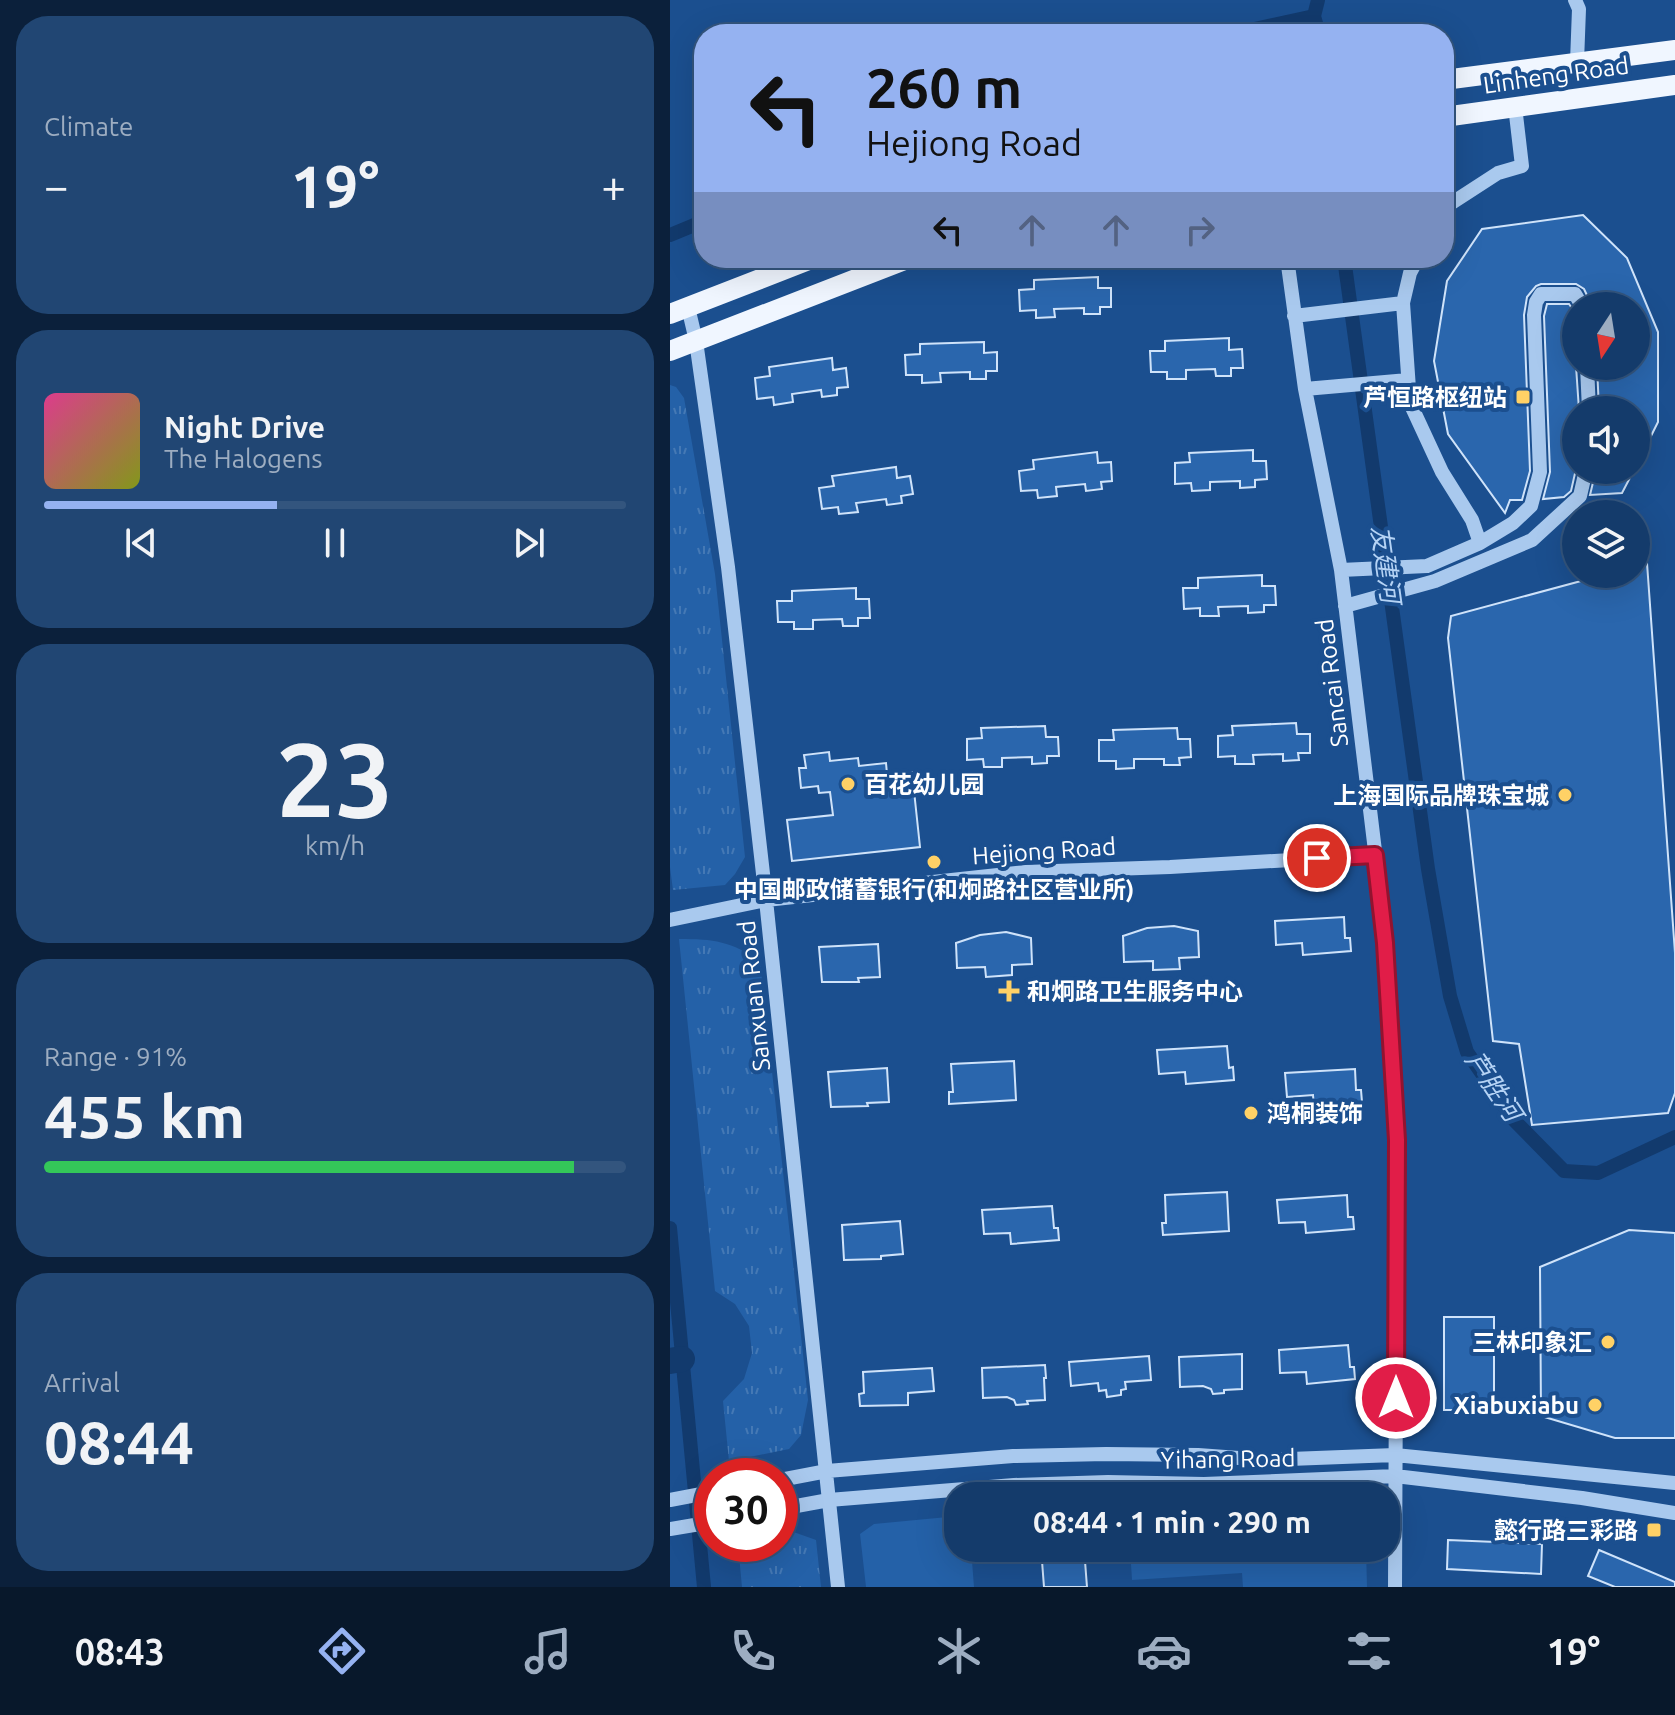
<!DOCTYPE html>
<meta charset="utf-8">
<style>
body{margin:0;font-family:Ubuntu,"Noto Sans SC",sans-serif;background:#214673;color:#f1f3f6;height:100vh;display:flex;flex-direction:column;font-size:30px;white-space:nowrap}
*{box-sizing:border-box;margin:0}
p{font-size:26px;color:#9dadc1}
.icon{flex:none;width:44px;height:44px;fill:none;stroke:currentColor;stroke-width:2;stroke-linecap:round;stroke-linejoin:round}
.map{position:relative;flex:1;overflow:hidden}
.panel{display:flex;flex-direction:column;gap:16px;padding:16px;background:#0b203b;width:670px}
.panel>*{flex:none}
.top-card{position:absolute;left:24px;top:24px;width:760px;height:244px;border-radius:32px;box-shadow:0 8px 32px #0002,0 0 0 2px #33557e;background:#95b2f1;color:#111;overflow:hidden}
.needle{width:52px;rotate:192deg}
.tools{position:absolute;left:892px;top:292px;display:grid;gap:16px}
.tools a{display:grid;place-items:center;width:88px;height:88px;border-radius:50%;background:#143b6b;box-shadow:0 8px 32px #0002,0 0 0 2px #33557e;font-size:40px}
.speed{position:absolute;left:24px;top:1458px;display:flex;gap:16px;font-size:40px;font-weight:700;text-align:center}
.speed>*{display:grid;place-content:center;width:104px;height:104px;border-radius:50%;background:#143b6b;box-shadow:0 8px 32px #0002,0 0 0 2px #33557e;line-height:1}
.speed .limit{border:12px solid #d22;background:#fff;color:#111}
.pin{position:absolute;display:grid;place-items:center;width:68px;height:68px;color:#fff;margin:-34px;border:4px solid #fff;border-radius:50%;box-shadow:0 2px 8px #0007}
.me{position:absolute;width:88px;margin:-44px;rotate:0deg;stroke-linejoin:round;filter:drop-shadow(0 0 6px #0008)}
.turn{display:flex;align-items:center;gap:28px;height:168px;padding:0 40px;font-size:36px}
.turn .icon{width:104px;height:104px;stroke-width:2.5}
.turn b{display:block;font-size:56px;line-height:68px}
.lanes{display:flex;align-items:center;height:76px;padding:0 40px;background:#0003;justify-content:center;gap:40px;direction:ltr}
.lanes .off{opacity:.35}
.big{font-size:60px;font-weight:700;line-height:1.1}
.panel .card{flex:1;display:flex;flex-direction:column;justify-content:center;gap:12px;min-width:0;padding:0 28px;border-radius:32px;background:#214673}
.panel .dial{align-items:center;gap:0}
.dial b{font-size:104px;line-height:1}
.song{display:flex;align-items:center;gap:24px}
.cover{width:96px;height:96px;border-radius:12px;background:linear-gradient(135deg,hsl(330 70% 55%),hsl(70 70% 35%))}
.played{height:8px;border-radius:4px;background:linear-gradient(90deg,#95b2f1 40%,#33557e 40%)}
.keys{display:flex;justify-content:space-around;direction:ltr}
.heat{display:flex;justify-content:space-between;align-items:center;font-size:44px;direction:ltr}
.charge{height:12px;border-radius:6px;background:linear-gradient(90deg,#34c759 91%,#33557e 0)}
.trip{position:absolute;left:274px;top:1482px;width:456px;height:80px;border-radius:32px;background:#143b6b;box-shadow:0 8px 32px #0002,0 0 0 2px #33557e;font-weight:700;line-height:80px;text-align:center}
.menu{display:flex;height:128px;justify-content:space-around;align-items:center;background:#08182b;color:#9dadc1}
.menu .icon{width:56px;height:56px}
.menu .current{color:#95b2f1}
.menu b{font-size:36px;color:#f1f3f6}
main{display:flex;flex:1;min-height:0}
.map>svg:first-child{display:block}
.park{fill:url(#park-tufts)}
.garden{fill:#2461a8}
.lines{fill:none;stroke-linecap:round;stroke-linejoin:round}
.canal{stroke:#123a6d;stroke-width:14}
.river{stroke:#123a6d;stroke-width:26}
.building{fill:#2a66ad;stroke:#cfe3fa;stroke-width:2}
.minor{stroke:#a9c9ee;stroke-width:14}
.major{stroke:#f0f6ff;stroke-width:20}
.route-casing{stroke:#92132f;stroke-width:20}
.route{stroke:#e11d48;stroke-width:14}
.poi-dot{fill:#ffd166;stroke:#1b4f8f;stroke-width:3}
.labels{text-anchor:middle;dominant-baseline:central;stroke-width:8;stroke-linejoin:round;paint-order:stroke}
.street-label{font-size:24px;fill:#fff;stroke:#1b4f8f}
.poi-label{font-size:24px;font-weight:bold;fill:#fff;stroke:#1b4f8f;text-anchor:end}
.water-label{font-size:26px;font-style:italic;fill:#b5d3f5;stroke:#1b4f8f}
</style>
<main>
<section class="panel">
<div class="card"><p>Climate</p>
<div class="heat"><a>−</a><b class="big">19°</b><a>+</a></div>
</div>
<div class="card">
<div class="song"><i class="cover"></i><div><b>Night Drive</b><p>The Halogens</p></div></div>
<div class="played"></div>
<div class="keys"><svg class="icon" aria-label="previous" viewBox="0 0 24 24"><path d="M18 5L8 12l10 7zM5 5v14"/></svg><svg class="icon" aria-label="pause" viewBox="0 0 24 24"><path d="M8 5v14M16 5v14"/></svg><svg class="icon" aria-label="next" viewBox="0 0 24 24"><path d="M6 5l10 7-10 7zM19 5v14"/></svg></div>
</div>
<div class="card dial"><b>23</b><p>km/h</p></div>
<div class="card"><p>Range · 91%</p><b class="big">455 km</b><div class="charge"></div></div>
<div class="card"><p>Arrival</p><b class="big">08:44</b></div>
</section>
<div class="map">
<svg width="1005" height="1587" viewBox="0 0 1005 1587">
<defs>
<pattern id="park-tufts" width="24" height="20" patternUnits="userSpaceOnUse" patternTransform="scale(2)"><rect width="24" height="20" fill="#2461a8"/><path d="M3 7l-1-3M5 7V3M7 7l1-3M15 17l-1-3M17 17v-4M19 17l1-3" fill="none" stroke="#4579b5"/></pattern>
</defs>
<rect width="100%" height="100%" fill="#1b4f8f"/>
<path class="park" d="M 0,385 L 6,387 L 14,398 L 45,574 L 75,857 L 65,874 L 55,885 L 3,890 L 0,867 Z
M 9,939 C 43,939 62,941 90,962 L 138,1400 L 131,1435 L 119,1449 L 59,1461 L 53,1401 L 74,1379 L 82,1353 L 79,1326 L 65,1304 L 45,1291 Z
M 115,1529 L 146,1540 L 151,1587 L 72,1587 L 68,1544 L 110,1544 L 110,1530 Z"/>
<path class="garden" d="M 288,1516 L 288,1548 L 301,1548 L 304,1587 L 196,1587 L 190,1534 L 204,1524 Z
M 460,1548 L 696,1548 L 697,1587 L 573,1587 L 572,1573 L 462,1580 Z"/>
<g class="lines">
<path class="canal" d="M 648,0 L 644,16 L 649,34
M 562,34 L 644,16
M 0,235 L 34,221
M 674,258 L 758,869 L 780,996 L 797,1052 L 844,1120 L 894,1171 L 928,1173 L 1005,1137
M 0,1228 L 34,1587"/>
<path class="river" d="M 0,1361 L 12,1359"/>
</g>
<path class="building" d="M 913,215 L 957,258 L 988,332 L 988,422 L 966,466 L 966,410 L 929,410 L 927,366 L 966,366 L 966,306 L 922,306 L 914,289 L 906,284 L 871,284 L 866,286 L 857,297 L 854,315 L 860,471 L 852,500 L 840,500 L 835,513 L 778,434 L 764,361 L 777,281 L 812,229 Z
M 428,277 L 428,288 L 441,288 L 441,307 L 430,307 L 430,314 L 414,314 L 414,308 L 384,309 L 385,317 L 366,318 L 366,310 L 350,311 L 349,290 L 364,289 L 364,280 Z
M 877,304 L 899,304 L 906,314 L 906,366 L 909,410 L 906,410 L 906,469 L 901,491 L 894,497 L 873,499 L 880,472 L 874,316 Z
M 559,338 L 559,350 L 572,349 L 573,368 L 561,368 L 561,376 L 546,376 L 545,369 L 516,370 L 516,379 L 497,379 L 497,372 L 481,372 L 480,351 L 495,351 L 495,341 Z
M 314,342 L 314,353 L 327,352 L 327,371 L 316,371 L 316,379 L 300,379 L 300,372 L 270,373 L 271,382 L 252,383 L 252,375 L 236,375 L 235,355 L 250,354 L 250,344 Z
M 162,358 L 163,370 L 176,368 L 178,387 L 167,388 L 167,395 L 152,397 L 151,390 L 122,394 L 123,402 L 104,405 L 103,397 L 87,399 L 85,378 L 100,376 L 99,367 Z
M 583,450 L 583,461 L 596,461 L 597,479 L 585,480 L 585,487 L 570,488 L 570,481 L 540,482 L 540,490 L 522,491 L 521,483 L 505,484 L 505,463 L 520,462 L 519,453 Z
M 427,452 L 428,463 L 441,462 L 442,481 L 431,482 L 432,489 L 416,491 L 415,484 L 386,487 L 387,496 L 368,498 L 367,490 L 351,491 L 349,471 L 364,469 L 363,460 Z
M 226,467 L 227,478 L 240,476 L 243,494 L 231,496 L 232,503 L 217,505 L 216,499 L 186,503 L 188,512 L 169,514 L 168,507 L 152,509 L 149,488 L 164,486 L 162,476 Z
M 926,470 L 964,470 L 952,493 L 920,495 Z
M 977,563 L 1005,953 L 1005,1093 L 998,1113 L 862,1125 L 849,1044 L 823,1041 L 778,638 L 781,616 L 937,574 L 966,574 L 966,566 Z
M 592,575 L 592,586 L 605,586 L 606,605 L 594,605 L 594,612 L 578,613 L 578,606 L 548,607 L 549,616 L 530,616 L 530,608 L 514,609 L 513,588 L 528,588 L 528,578 Z
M 186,588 L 186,599 L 199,599 L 200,618 L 188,618 L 188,626 L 173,626 L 172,619 L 143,620 L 143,629 L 124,629 L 124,622 L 108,622 L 107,601 L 122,601 L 122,591 Z
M 626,723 L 627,734 L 640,734 L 640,753 L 628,753 L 629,760 L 613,761 L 613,754 L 583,755 L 584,764 L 565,764 L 565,756 L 548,757 L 548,736 L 563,735 L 562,726 Z
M 375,726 L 376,737 L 388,737 L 389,756 L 377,756 L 377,763 L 362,764 L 362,757 L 332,758 L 332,767 L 314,767 L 313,759 L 297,760 L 297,739 L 312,738 L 311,728 Z
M 507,728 L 508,739 L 520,739 L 521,757 L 509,758 L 510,765 L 494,765 L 494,759 L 464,759 L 464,768 L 446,769 L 446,761 L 429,761 L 429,740 L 444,740 L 443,730 Z
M 159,752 L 160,761 L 188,758 L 189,766 L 216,763 L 217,774 L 242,772 L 250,847 L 122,861 L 117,820 L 163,815 L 160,792 L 149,793 L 148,786 L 131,788 L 129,768 L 136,768 L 134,755 Z
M 674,917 L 675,938 L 680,938 L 681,951 L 633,955 L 632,943 L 606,945 L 605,921 Z
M 504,926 L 528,931 L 529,957 L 509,958 L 510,969 L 483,970 L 483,961 L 454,962 L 453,936 L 477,928 Z
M 336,932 L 361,938 L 362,964 L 342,965 L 342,975 L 316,977 L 315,967 L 287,968 L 286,943 L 310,935 Z
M 208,944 L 210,977 L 188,978 L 189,982 L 152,982 L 149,947 Z
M 557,1046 L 559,1068 L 563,1067 L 564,1080 L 516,1084 L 515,1072 L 489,1074 L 487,1050 Z
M 344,1061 L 346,1100 L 279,1104 L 279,1092 L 283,1092 L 281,1064 Z
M 217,1068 L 219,1102 L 197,1103 L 198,1106 L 161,1107 L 158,1072 Z
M 685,1069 L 686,1090 L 691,1090 L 692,1102 L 644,1107 L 643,1095 L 617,1097 L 615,1073 Z
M 557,1192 L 559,1231 L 493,1235 L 492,1223 L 496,1223 L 495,1195 Z
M 677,1195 L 678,1217 L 683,1217 L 684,1229 L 636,1233 L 635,1222 L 609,1223 L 607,1200 Z
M 382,1206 L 384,1228 L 388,1228 L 389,1240 L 341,1244 L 340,1233 L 314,1234 L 312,1210 Z
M 230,1221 L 233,1254 L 211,1256 L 211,1259 L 174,1260 L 172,1225 Z
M 959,1230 L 1005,1233 L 1005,1438 L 945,1438 L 871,1416 L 870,1267 Z
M 774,1317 L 824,1317 L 824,1410 L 774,1410 Z
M 678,1345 L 680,1367 L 684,1367 L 685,1379 L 637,1384 L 636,1372 L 610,1373 L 609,1350 Z
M 572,1354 L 572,1389 L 554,1390 L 554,1393 L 543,1394 L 541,1389 L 533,1386 L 510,1387 L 509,1357 Z
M 479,1356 L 481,1380 L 455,1382 L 456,1389 L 451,1390 L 451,1395 L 437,1397 L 436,1390 L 429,1391 L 428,1383 L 401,1386 L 399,1362 Z
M 375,1365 L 376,1378 L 374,1378 L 375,1400 L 357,1401 L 358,1404 L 346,1405 L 344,1400 L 337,1397 L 313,1398 L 312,1368 Z
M 262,1368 L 264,1391 L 238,1393 L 238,1405 L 190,1406 L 189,1394 L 194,1393 L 193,1372 Z
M 778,1540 L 872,1544 L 871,1574 L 777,1569 Z
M 371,1548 L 414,1548 L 417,1587 L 374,1587 Z
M 929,1550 L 1005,1582 L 1005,1587 L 945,1587 L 918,1576 Z"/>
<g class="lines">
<path class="minor" d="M 905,0 L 909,9 L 907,62
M 774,208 L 828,173 L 852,166 L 845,106
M 617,258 L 635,389 L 671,570 L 709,884 L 715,943 L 727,1140 L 725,1587
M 748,258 L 740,273 L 733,303 L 740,403 L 772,472 L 802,520 L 810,543
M 18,307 L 26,341 L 58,567 L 96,900 L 168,1587
M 624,316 L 733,303
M 917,366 L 919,410
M 635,389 L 738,380
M 671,570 L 757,566 L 810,543 L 843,523 L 861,506 L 870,472 L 864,315 L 866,302 L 871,294 L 905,294 L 912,306
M 675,606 L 765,581 L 862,540 L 910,496 L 916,470
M 0,920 L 96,900 L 356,872 L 500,867 L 705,855
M 110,1480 L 157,1471 L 343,1456 L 436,1454 L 528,1455 L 596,1460 L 725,1455 L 1005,1483
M 0,1500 L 42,1492
M 110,1509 L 159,1500 L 344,1485 L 438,1482 L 534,1484 L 725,1476 L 912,1498 L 1005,1513
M 0,1529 L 42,1522"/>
<path class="major" d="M 774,80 L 1005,50
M 774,117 L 1005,85
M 0,314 L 144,258
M 0,351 L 240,258"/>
</g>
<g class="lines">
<g class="route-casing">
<path id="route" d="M 647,858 L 705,855 L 715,943 L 727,1140 L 726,1398"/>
</g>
<use href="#route" class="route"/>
</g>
<g class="poi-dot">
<rect x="845" y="389" width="16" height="16" rx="4"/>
<circle cx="178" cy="784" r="8"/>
<circle cx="895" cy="795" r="8"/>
<circle cx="264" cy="862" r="8"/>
<path d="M335 979h8v8h8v8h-8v8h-8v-8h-8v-8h8z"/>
<circle cx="581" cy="1113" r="8"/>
<circle cx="938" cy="1342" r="8"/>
<circle cx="925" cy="1405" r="8"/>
<rect x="976" y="1522" width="16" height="16" rx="4"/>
</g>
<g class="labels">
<g class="street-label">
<text transform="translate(886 75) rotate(-8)">Linheng Road</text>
<text transform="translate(662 683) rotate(-97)">Sancai Road</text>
<text transform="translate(374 851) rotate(-4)">Hejiong Road</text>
<text transform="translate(84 996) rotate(-96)">Sanxuan Road</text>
<text transform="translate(558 1459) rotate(-1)">Yihang Road</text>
</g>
<g class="poi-label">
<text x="837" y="397">芦恒路枢纽站</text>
<text x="194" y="784" text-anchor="start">百花幼儿园</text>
<text x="879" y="795">上海国际品牌珠宝城</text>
<text x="264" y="889" text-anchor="middle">中国邮政储蓄银行(和炯路社区营业所)</text>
<text x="357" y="991" text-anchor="start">和炯路卫生服务中心</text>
<text x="597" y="1113" text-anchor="start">鸿桐装饰</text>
<text x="922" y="1342">三林印象汇</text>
<text x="909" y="1405">Xiabuxiabu</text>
<text x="968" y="1530">懿行路三彩路</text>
</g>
<g class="water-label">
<text transform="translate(716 564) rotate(82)">友建河</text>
<text transform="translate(824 1086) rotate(56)">芦胜河</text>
</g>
</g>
</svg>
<div class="tools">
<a><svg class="needle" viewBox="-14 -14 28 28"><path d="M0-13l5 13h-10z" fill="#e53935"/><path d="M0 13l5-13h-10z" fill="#9dadc1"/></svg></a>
<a><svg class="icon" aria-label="sound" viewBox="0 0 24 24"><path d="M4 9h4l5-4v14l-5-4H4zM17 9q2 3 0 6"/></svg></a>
<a><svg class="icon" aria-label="layers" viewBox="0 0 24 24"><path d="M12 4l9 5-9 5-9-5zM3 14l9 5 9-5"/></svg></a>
</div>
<div class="speed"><div class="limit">30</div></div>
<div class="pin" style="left:647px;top:858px;background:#d93025"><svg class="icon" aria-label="arrive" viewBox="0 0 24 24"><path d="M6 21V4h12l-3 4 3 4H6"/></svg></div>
<svg class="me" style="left:726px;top:1398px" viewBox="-20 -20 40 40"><circle r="17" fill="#e11d48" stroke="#fff" stroke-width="3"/><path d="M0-11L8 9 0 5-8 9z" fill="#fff"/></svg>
<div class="trip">08:44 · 1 min · 290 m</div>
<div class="top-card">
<div class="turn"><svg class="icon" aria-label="left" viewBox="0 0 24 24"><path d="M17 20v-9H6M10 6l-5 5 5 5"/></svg><div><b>260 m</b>Hejiong Road</div></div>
<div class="lanes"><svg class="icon" aria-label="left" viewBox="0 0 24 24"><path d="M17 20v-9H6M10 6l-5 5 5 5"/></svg><svg class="icon off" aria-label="ahead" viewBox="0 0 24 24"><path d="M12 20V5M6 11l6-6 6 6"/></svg><svg class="icon off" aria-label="ahead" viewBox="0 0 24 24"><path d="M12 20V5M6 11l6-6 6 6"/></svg><svg class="icon off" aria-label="right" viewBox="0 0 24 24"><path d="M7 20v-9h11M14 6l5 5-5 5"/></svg></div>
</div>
</div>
</main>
<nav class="menu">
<b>08:43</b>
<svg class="icon current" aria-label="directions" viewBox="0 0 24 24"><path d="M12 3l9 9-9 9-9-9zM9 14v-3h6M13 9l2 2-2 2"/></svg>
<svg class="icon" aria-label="music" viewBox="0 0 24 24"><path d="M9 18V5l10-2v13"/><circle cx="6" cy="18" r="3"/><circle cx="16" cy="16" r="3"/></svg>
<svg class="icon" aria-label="phone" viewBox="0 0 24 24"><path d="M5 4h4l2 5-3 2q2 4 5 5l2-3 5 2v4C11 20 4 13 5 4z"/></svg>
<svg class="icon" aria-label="climate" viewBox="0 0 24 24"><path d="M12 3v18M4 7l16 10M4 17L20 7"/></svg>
<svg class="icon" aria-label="car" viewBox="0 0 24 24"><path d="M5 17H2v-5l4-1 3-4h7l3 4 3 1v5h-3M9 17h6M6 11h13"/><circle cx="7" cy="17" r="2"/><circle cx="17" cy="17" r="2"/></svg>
<svg class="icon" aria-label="filters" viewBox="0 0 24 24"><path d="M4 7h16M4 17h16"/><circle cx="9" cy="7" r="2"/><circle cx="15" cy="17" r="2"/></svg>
<b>19°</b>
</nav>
